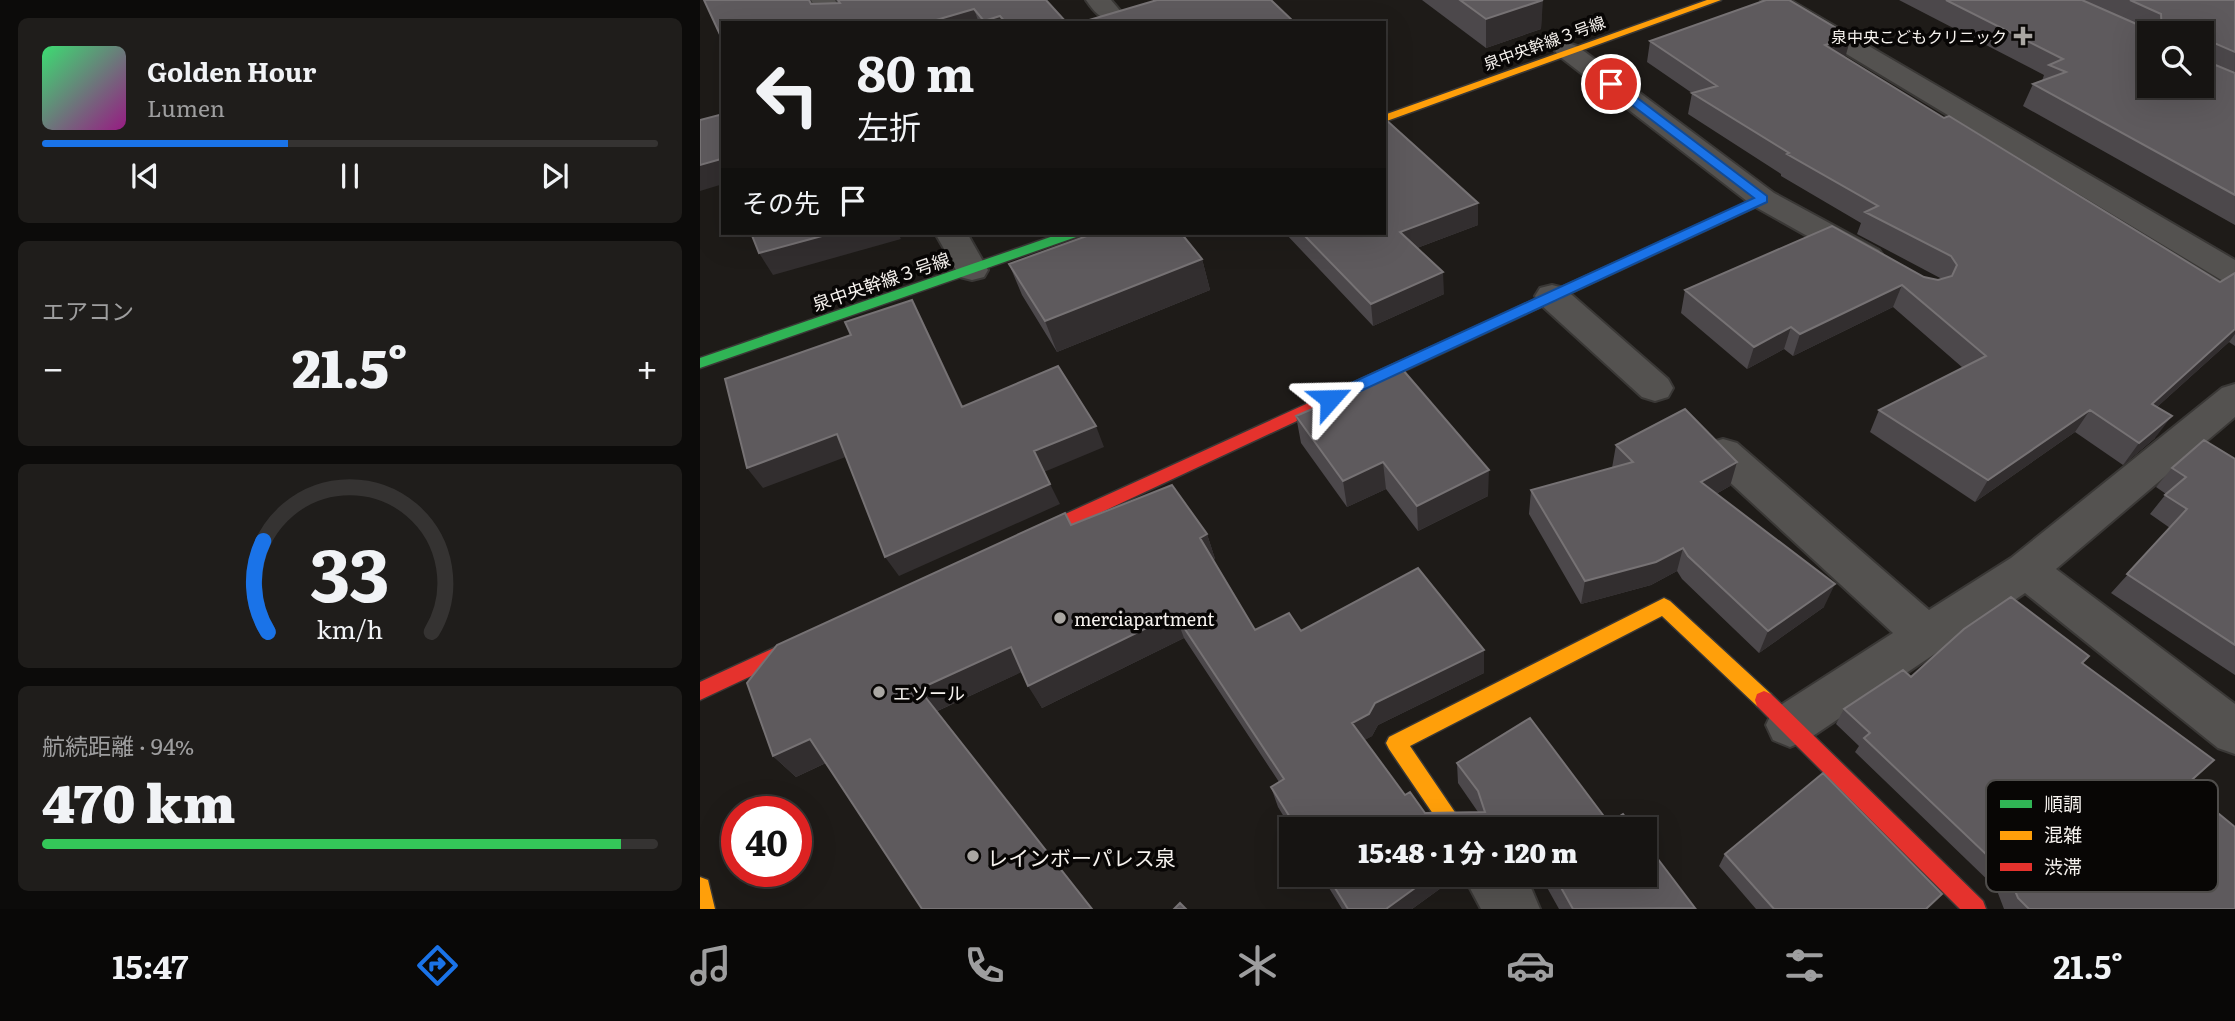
<!DOCTYPE html>
<html lang="ja">
<meta charset="utf-8">
<style>
body{margin:0;font-family:Literata,"Noto Sans JP",serif;background:#1f1d1b;color:#f1f3f6;height:100vh;display:flex;flex-direction:column;font-size:26px;white-space:nowrap}
*{box-sizing:border-box;margin:0}
p{font-size:23px;color:#9e9e9f}
.icon{flex:none;width:38px;height:38px;fill:none;stroke:currentColor;stroke-width:2;stroke-linecap:round;stroke-linejoin:round}
.map{position:relative;flex:1;overflow:hidden}
.sheet{display:flex;flex-direction:column;gap:18px;padding:18px;background:#0c0b0a;width:700px}
.sheet>*{flex:none}
.guide{position:absolute;left:21px;top:21px;width:665px;height:214px;border-radius:0px;box-shadow:0 7px 28px #0002,0 0 0 2px #353332;background:#161412;color:#f1f3f6;overflow:hidden}
.fabs{position:absolute;left:1437px;top:21px;display:grid;gap:14px}
.fabs a{display:grid;place-items:center;width:77px;height:77px;border-radius:0px;background:#161412;box-shadow:0 7px 28px #0002,0 0 0 2px #353332;font-size:35px}
.speed{position:absolute;left:21px;top:796px;display:flex;gap:14px;font-size:35px;font-weight:700;text-align:center}
.speed>*{display:grid;place-content:center;width:91px;height:91px;border-radius:50%;background:#161412;box-shadow:0 7px 28px #0002,0 0 0 2px #353332;line-height:1}
.speed .limit{border:10px solid #d22;background:#fff;color:#111}
.pin{position:absolute;display:grid;place-items:center;width:60px;height:60px;color:#fff;margin:-30px;border:4px solid #fff;border-radius:50%;box-shadow:0 2px 7px #0007}
.me{position:absolute;width:77px;margin:-38px;rotate:65deg;stroke-linejoin:round;filter:drop-shadow(0 0 5px #0008)}
.turn{display:flex;align-items:center;gap:24px;height:147px;padding:0 21px;font-size:32px}
.turn .icon{width:91px;height:91px;stroke-width:2.5}
.turn b{display:block;font-size:49px;line-height:60px}
.then{display:flex;align-items:center;height:66px;padding:0 21px;background:#0003;gap:14px;font-size:26px}
.big{font-size:52px;font-weight:800;line-height:1.1}
.sheet .tile{flex:1;display:flex;flex-direction:column;justify-content:center;gap:10px;min-width:0;padding:0 24px;border-radius:10px;background:#1f1d1b}
.sheet .dial{align-items:center;gap:0}
.dial svg{height:182px;overflow:visible;fill:none;stroke:#353332;stroke-width:7;stroke-linecap:round;text-anchor:middle}
.dial text{fill:#f1f3f6;stroke:none}
.song{display:flex;align-items:center;gap:21px}
.cover{width:84px;height:84px;border-radius:10px;background:linear-gradient(135deg,hsl(140 70% 55%),hsl(310 70% 35%))}
.played{height:7px;border-radius:4px;background:linear-gradient(90deg,#1a73e8 40%,#353332 40%)}
.keys{display:flex;justify-content:space-around;direction:ltr}
.heat{display:flex;justify-content:space-between;align-items:center;font-size:38px;direction:ltr}
.charge{height:10px;border-radius:5px;background:linear-gradient(90deg,#34c759 94%,#353332 0)}
.trip{position:absolute;left:579px;top:817px;width:378px;height:70px;border-radius:0px;background:#161412;box-shadow:0 7px 28px #0002,0 0 0 2px #353332;font-weight:800;line-height:70px;text-align:center}
.menu{display:flex;height:112px;justify-content:space-around;align-items:center;background:#090807;color:#9e9e9f}
.menu .icon{width:49px;height:49px}
.menu .selected{color:#1a73e8}
.menu b{font-size:32px;color:#f1f3f6}
main{display:flex;flex:1;min-height:0}
.map>svg:first-child{display:block}
.lines{fill:none;stroke-linecap:round;stroke-linejoin:round}
.street-casing{stroke:#3a3836;stroke-width:4}
.fast-casing{stroke:#3a3836;stroke-width:3}
.slow-casing{stroke:#3a3836;stroke-width:3}
.jam-casing{stroke:#3a3836;stroke-width:3}
.street{fill:#545250;fill-rule:evenodd}
.fast{fill:#30b455;fill-rule:evenodd}
.slow{fill:#ff9f0a;fill-rule:evenodd}
.jam{fill:#e5322d;fill-rule:evenodd}
.wall{fill:#4c484b;fill-rule:evenodd}
.shaded-wall{fill:#322e2f}
.building{fill:#5e5a5d;stroke:#767274;stroke-width:2}
.route{fill:#1a73e8;stroke:#114b97;stroke-width:2}
.poi-dot{fill:#aaa7a3;stroke:#080605;stroke-width:2.5}
.labels{text-anchor:middle;dominant-baseline:central;stroke-width:7;stroke-linejoin:round;paint-order:stroke}
.far-poi-label{font-size:16px;fill:#f6f2ee;stroke:#080605;text-anchor:end}
.far-street-label{font-size:16px;fill:#f6f2ee;stroke:#080605}
.street-label{font-size:18px;fill:#f6f2ee;stroke:#080605}
.poi-label{font-size:18px;fill:#f6f2ee;stroke:#080605;text-anchor:start}
.near-poi-label{font-size:21px;fill:#f6f2ee;stroke:#080605;text-anchor:start}
.key{fill:#080605;stroke:#4f4d4b;stroke-width:2}
.key-label{font-size:19px;fill:#f6f2ee}
</style>
<main>
<section class="sheet">
<div class="tile">
<div class="song"><i class="cover"></i><div><b>Golden Hour</b><p>Lumen</p></div></div>
<div class="played"></div>
<div class="keys"><svg class="icon" aria-label="previous" viewBox="0 0 24 24"><path d="M18 5L8 12l10 7zM5 5v14"/></svg><svg class="icon" aria-label="pause" viewBox="0 0 24 24"><path d="M8 5v14M16 5v14"/></svg><svg class="icon" aria-label="next" viewBox="0 0 24 24"><path d="M6 5l10 7-10 7zM19 5v14"/></svg></div>
</div>
<div class="tile"><p>エアコン</p>
<div class="heat"><a>−</a><b class="big">21.5°</b><a>+</a></div>
</div>
<div class="tile dial"><svg viewBox="0 0 100 80">
<path d="M14 69A42 42 0 1 1 86 69"/>
<path d="M14 69A42 42 0 0 1 12 29" stroke="#1a73e8"/>
<text x="50" y="56" font-size="32" font-weight="700">33</text>
<text x="50" y="72" font-size="11">km/h</text>
</svg></div>
<div class="tile"><p>航続距離 · 94%</p><b class="big">470 km</b><div class="charge"></div></div>
</section>
<div class="map">
<svg width="1535" height="909" viewBox="0 0 1535 909">
<rect width="100%" height="100%" fill="#1e1b18"/>
<g class="lines">
<g class="street-casing">
<path id="street" d="M 111,0 L 135,0 L 147,23 L 123,23 Z
M 386,0 L 411,0 L 423,14 L 420,19 C 403,23 395,13 386,0 Z
M 1061,0 L 1090,0 L 1535,260 L 1535,284 L 1523,281 L 1065,5 Z
M 868,43 L 877,46 L 1074,193 L 1179,250 L 1184,257 L 1179,264 L 1168,267 L 1157,264 L 1052,205 L 859,56 L 855,51 L 859,46 Z
M 235,233 L 267,233 L 288,270 L 284,277 L 272,280 L 260,277 Z
M 852,285 L 864,288 L 968,379 L 973,388 L 968,397 L 955,401 L 942,397 L 840,304 L 835,296 L 840,288 Z
M 1535,384 L 1535,417 L 1356,569 L 1535,704 L 1535,754 L 1518,748 L 1325,593 L 1107,740 L 1090,747 L 1073,740 L 1066,725 L 1073,710 L 1193,633 L 1009,463 L 1004,453 L 1009,443 L 1023,439 L 1037,443 L 1229,610 L 1311,558 L 1522,388 Z
M 763,875 L 821,875 L 832,890 L 840,909 L 781,909 Z"/>
</g>
<g class="fast-casing">
<path id="fast" d="M 362,233 L 380,233 L 379,236 L 0,368 L 0,358 Z"/>
</g>
<g class="slow-casing">
<path id="slow" d="M 1007,0 L 1021,0 L 684,122 L 684,115 Z
M 1063,195 L 1067,196 L 1067,202 L 826,314 L 816,314 L 814,311 L 816,308 Z
M 964,598 L 970,601 L 1071,694 L 1073,700 L 1071,706 L 1064,709 L 1057,706 L 962,616 L 710,746 L 767,830 L 744,830 L 689,749 L 686,743 L 689,737 Z
M 0,877 L 8,880 L 15,909 L 0,909 Z"/>
</g>
<g class="jam-casing">
<path id="jam" d="M 821,306 L 826,308 L 828,311 L 826,314 L 327,547 L 321,549 L 315,547 L 313,542 L 315,537 Z
M 111,631 L 117,633 L 120,639 L 117,645 L 0,700 L 0,682 Z
M 1064,691 L 1071,694 L 1283,901 L 1286,909 L 1260,909 L 1057,706 L 1055,700 L 1057,694 Z"/>
</g>
<use href="#street" class="street"/>
<use href="#fast" class="fast"/>
<use href="#slow" class="slow"/>
<use href="#jam" class="jam"/>
</g>
<path class="wall" d="M 136,0 L 346,0 L 367,23 L 23,23 L 111,4 L 138,3 Z
M 722,0 L 842,0 L 841,29 L 786,48 Z
M 1199,0 L 1535,0 L 1535,225 L 1323,106 L 1333,84 L 1342,81 L 1344,75 ZM 1449,33 L 1502,33 L 1449,86 Z
M 950,41 L 1145,57 L 1244,118 L 1520,282 L 1535,273 L 1535,346 L 1529,342 L 1457,407 L 1455,438 L 1423,465 L 1375,432 L 1275,502 L 1170,432 L 1179,410 L 1263,368 L 1193,307 L 1093,356 L 1084,349 L 1047,369 L 981,313 L 985,290 L 1224,277 L 1238,280 L 1242,279 L 1157,234 L 1161,223 L 1081,176 L 1081,174 L 988,114 L 992,93 L 947,62 Z
M 778,203 L 778,225 L 717,248 L 744,294 L 673,326 L 585,233 L 684,233 Z
M 502,259 L 510,290 L 357,352 L 322,295 L 309,264 Z
M 596,416 L 788,496 L 718,531 L 686,489 L 647,507 L 601,443 Z
M 916,445 L 1037,462 L 1030,486 L 1016,494 L 1124,607 L 1059,653 L 982,579 L 977,571 L 951,585 L 881,604 L 829,514 L 831,490 L 912,468 Z
M 1535,459 L 1535,675 L 1411,593 L 1470,528 L 1450,514 L 1466,494 L 1456,487 L 1472,468 Z
M 371,525 L 507,534 L 515,559 L 513,560 L 555,630 L 601,631 L 784,650 L 784,673 L 678,725 L 672,736 L 664,740 L 705,795 L 725,813 L 778,812 L 758,783 L 757,763 L 909,823 L 935,830 L 592,830 L 578,807 L 571,787 L 579,782 L 484,638 L 342,708 L 321,672 L 96,777 L 73,756 Z
M 1389,656 L 1382,663 L 1485,786 L 1535,909 L 1304,909 L 1296,888 L 1155,752 L 1159,746 L 1136,724 L 1144,709 L 1211,677 Z
M 1025,854 L 1227,909 L 1056,909 L 1019,866 Z
M 621,875 L 759,875 L 712,909 L 642,909 Z
M 840,875 L 945,875 L 995,909 L 859,909 Z"/>
<path class="shaded-wall" d="M 843,0 L 841,29 L 786,48 L 786,19 Z
M 274,9 L 279,23 L 226,23 Z
M 300,16 L 302,23 L 284,23 L 284,21 Z
M 1151,37 L 1145,58 L 1125,45 Z
M 21,159 L 23,162 L 23,184 L 0,191 L 0,165 Z
M 778,203 L 778,225 L 701,254 L 700,232 Z
M 133,233 L 198,233 L 201,239 L 73,275 L 59,253 Z
M 502,259 L 510,290 L 357,352 L 345,321 Z
M 743,272 L 744,294 L 673,326 L 671,304 Z
M 1202,285 L 1193,307 L 1093,356 L 1100,334 Z
M 212,300 L 223,321 L 273,427 L 262,407 Z
M 1091,327 L 1084,349 L 1047,369 L 1054,347 Z
M 1535,329 L 1535,334 L 1529,342 L 1436,426 L 1452,404 Z
M 1390,410 L 1375,432 L 1275,502 L 1288,480 Z
M 1472,416 L 1455,438 L 1423,465 L 1439,443 Z
M 396,426 L 404,447 L 344,472 L 334,451 Z
M 137,434 L 151,455 L 63,488 L 47,468 Z
M 683,462 L 686,489 L 647,507 L 643,481 Z
M 1037,462 L 1030,486 L 994,506 L 1001,482 Z
M 789,470 L 788,496 L 718,531 L 717,506 Z
M 350,484 L 360,504 L 199,576 L 185,557 Z
M 507,534 L 515,559 L 508,562 L 500,538 Z
M 983,548 L 977,571 L 951,585 L 881,604 L 885,581 Z
M 1135,584 L 1124,607 L 1059,653 L 1068,631 Z
M 475,614 L 484,638 L 342,708 L 328,686 Z
M 311,647 L 326,670 L 237,711 L 392,909 L 219,689 Z
M 784,650 L 784,673 L 678,725 L 672,736 L 656,745 L 652,723 L 675,703 Z
M 110,739 L 132,760 L 96,777 L 73,756 Z
M 733,875 L 759,875 L 712,909 L 686,909 Z"/>
<path class="building" d="M 4,0 L 109,0 L 111,4 L 140,3 L 138,0 L 346,0 L 367,23 L 306,23 L 300,16 L 284,21 L 274,9 L 226,23 L 23,23 L 23,41 Z
M 457,0 L 571,0 L 595,23 L 379,23 Z
M 760,0 L 843,0 L 786,19 Z
M 1066,0 L 1089,0 L 1151,37 L 1125,45 L 1244,118 L 1249,116 L 1520,282 L 1535,273 L 1535,329 L 1452,404 L 1472,416 L 1439,443 L 1390,410 L 1288,480 L 1179,410 L 1286,356 L 1202,285 L 1100,334 L 1091,327 L 1054,347 L 985,290 L 1132,226 L 1224,277 L 1238,280 L 1252,276 L 1257,265 L 1251,256 L 1165,212 L 1178,206 L 1087,154 L 1089,153 L 992,93 L 1017,86 L 950,41 Z
M 1246,0 L 1382,0 L 1457,33 L 1449,33 L 1449,86 L 1502,86 L 1502,33 L 1462,33 L 1461,14 L 1430,0 L 1535,0 L 1535,52 L 1512,42 L 1513,64 L 1535,73 L 1535,195 L 1333,84 L 1366,72 L 1349,65 L 1363,59 Z
M 23,114 L 23,163 L 21,159 L 0,165 L 0,120 Z
M 684,118 L 778,203 L 700,232 L 743,272 L 671,304 L 602,233 L 684,233 Z
M 51,233 L 133,233 L 59,253 Z
M 395,233 L 481,233 L 502,259 L 345,321 L 309,264 Z
M 212,300 L 262,407 L 358,366 L 396,426 L 334,451 L 350,484 L 185,557 L 137,434 L 47,468 L 25,379 L 151,335 L 145,322 Z
M 703,370 L 789,470 L 717,506 L 683,462 L 643,481 L 596,416 Z
M 985,409 L 1037,462 L 1001,482 L 1135,584 L 1068,631 L 988,556 L 983,548 L 956,562 L 885,581 L 831,490 L 933,462 L 916,445 Z
M 1504,440 L 1535,459 L 1535,645 L 1427,574 L 1487,509 L 1465,495 L 1486,477 L 1472,468 Z
M 472,485 L 507,534 L 500,538 L 555,630 L 589,613 L 601,631 L 718,568 L 784,650 L 675,703 L 669,714 L 652,723 L 705,795 L 710,792 L 725,813 L 785,812 L 778,791 L 757,763 L 830,718 L 909,823 L 923,814 L 935,830 L 598,830 L 571,787 L 584,779 L 475,614 L 328,686 L 311,647 L 219,689 L 392,909 L 222,909 L 110,739 L 73,756 L 47,683 L 77,645 L 365,513 L 371,525 Z
M 1311,597 L 1389,656 L 1382,663 L 1514,760 L 1485,786 L 1535,827 L 1535,909 L 1329,909 L 1318,898 L 1309,876 L 1164,738 L 1170,733 L 1144,709 L 1203,670 L 1211,677 L 1264,629 Z
M 1123,773 L 1242,894 L 1226,909 L 1074,909 L 1025,854 Z
M 945,842 L 995,908 L 873,909 L 854,875 L 945,875 Z
M 627,875 L 733,875 L 686,909 L 648,909 Z
M 480,903 L 486,909 L 474,909 Z"/>
<path class="route" d="M 907,81 L 915,81 L 1067,196 L 1067,202 L 635,403 L 625,403 L 622,399 L 625,395 L 1054,198 L 907,86 Z"/>
<g class="poi-dot">
<path d="M1319.5 25.5h7v7h7v7h-7v7h-7v-7h-7v-7h7z"/>
<circle cx="360" cy="618" r="7"/>
<circle cx="179" cy="692" r="7"/>
<circle cx="273" cy="856" r="7"/>
</g>
<g class="labels">
<g class="far-poi-label">
<text x="1307" y="36">泉中央こどもクリニック</text>
</g>
<g class="far-street-label">
<text transform="translate(844 42) rotate(-20)">泉中央幹線３号線</text>
</g>
<g class="street-label">
<text transform="translate(181 281) rotate(-19)">泉中央幹線３号線</text>
</g>
<g class="poi-label">
<text x="374" y="618">merciapartment</text>
<text x="193" y="692">エソール</text>
</g>
<g class="near-poi-label">
<text x="287" y="856">レインボーパレス泉</text>
</g>
</g>
<rect x="1286" y="780" width="232" height="112" rx="10" class="key"/>
<rect x="1300" y="800" width="32" height="8" fill="#30b455"/>
<rect x="1300" y="831" width="32" height="9" fill="#ff9f0a"/>
<rect x="1300" y="863" width="32" height="8" fill="#e5322d"/>
<g class="key-label">
<text x="1344" y="811">順調</text>
<text x="1344" y="842">混雑</text>
<text x="1344" y="874">渋滞</text>
</g>
</svg>
<div class="fabs">
<a><svg class="icon" aria-label="search" viewBox="0 0 24 24"><circle cx="10" cy="10" r="6"/><path d="M15 15l6 6"/></svg></a>
</div>
<div class="speed"><div class="limit">40</div></div>
<div class="pin" style="left:911px;top:84px;background:#d93025"><svg class="icon" aria-label="arrive" viewBox="0 0 24 24"><path d="M6 21V4h12l-3 4 3 4H6"/></svg></div>
<svg class="me" style="left:630px;top:399px" viewBox="-20 -20 40 40"><path d="M0-17L14 15 0 8-14 15z" fill="#1a73e8" stroke="#fff" stroke-width="4"/></svg>
<div class="trip">15:48 · 1 分 · 120 m</div>
<div class="guide">
<div class="turn"><svg class="icon" aria-label="left" viewBox="0 0 24 24"><path d="M17 20v-9H6M10 6l-5 5 5 5"/></svg><div><b>80 m</b>左折</div></div>
<div class="then">その先<svg class="icon" aria-label="arrive" viewBox="0 0 24 24"><path d="M6 21V4h12l-3 4 3 4H6"/></svg></div>
</div>
</div>
</main>
<nav class="menu">
<b>15:47</b>
<svg class="icon selected" aria-label="directions" viewBox="0 0 24 24"><path d="M12 3l9 9-9 9-9-9zM9 14v-3h6M13 9l2 2-2 2"/></svg>
<svg class="icon" aria-label="music" viewBox="0 0 24 24"><path d="M9 18V5l10-2v13"/><circle cx="6" cy="18" r="3"/><circle cx="16" cy="16" r="3"/></svg>
<svg class="icon" aria-label="phone" viewBox="0 0 24 24"><path d="M5 4h4l2 5-3 2q2 4 5 5l2-3 5 2v4C11 20 4 13 5 4z"/></svg>
<svg class="icon" aria-label="climate" viewBox="0 0 24 24"><path d="M12 3v18M4 7l16 10M4 17L20 7"/></svg>
<svg class="icon" aria-label="car" viewBox="0 0 24 24"><path d="M5 17H2v-5l4-1 3-4h7l3 4 3 1v5h-3M9 17h6M6 11h13"/><circle cx="7" cy="17" r="2"/><circle cx="17" cy="17" r="2"/></svg>
<svg class="icon" aria-label="filters" viewBox="0 0 24 24"><path d="M4 7h16M4 17h16"/><circle cx="9" cy="7" r="2"/><circle cx="15" cy="17" r="2"/></svg>
<b>21.5°</b>
</nav>
